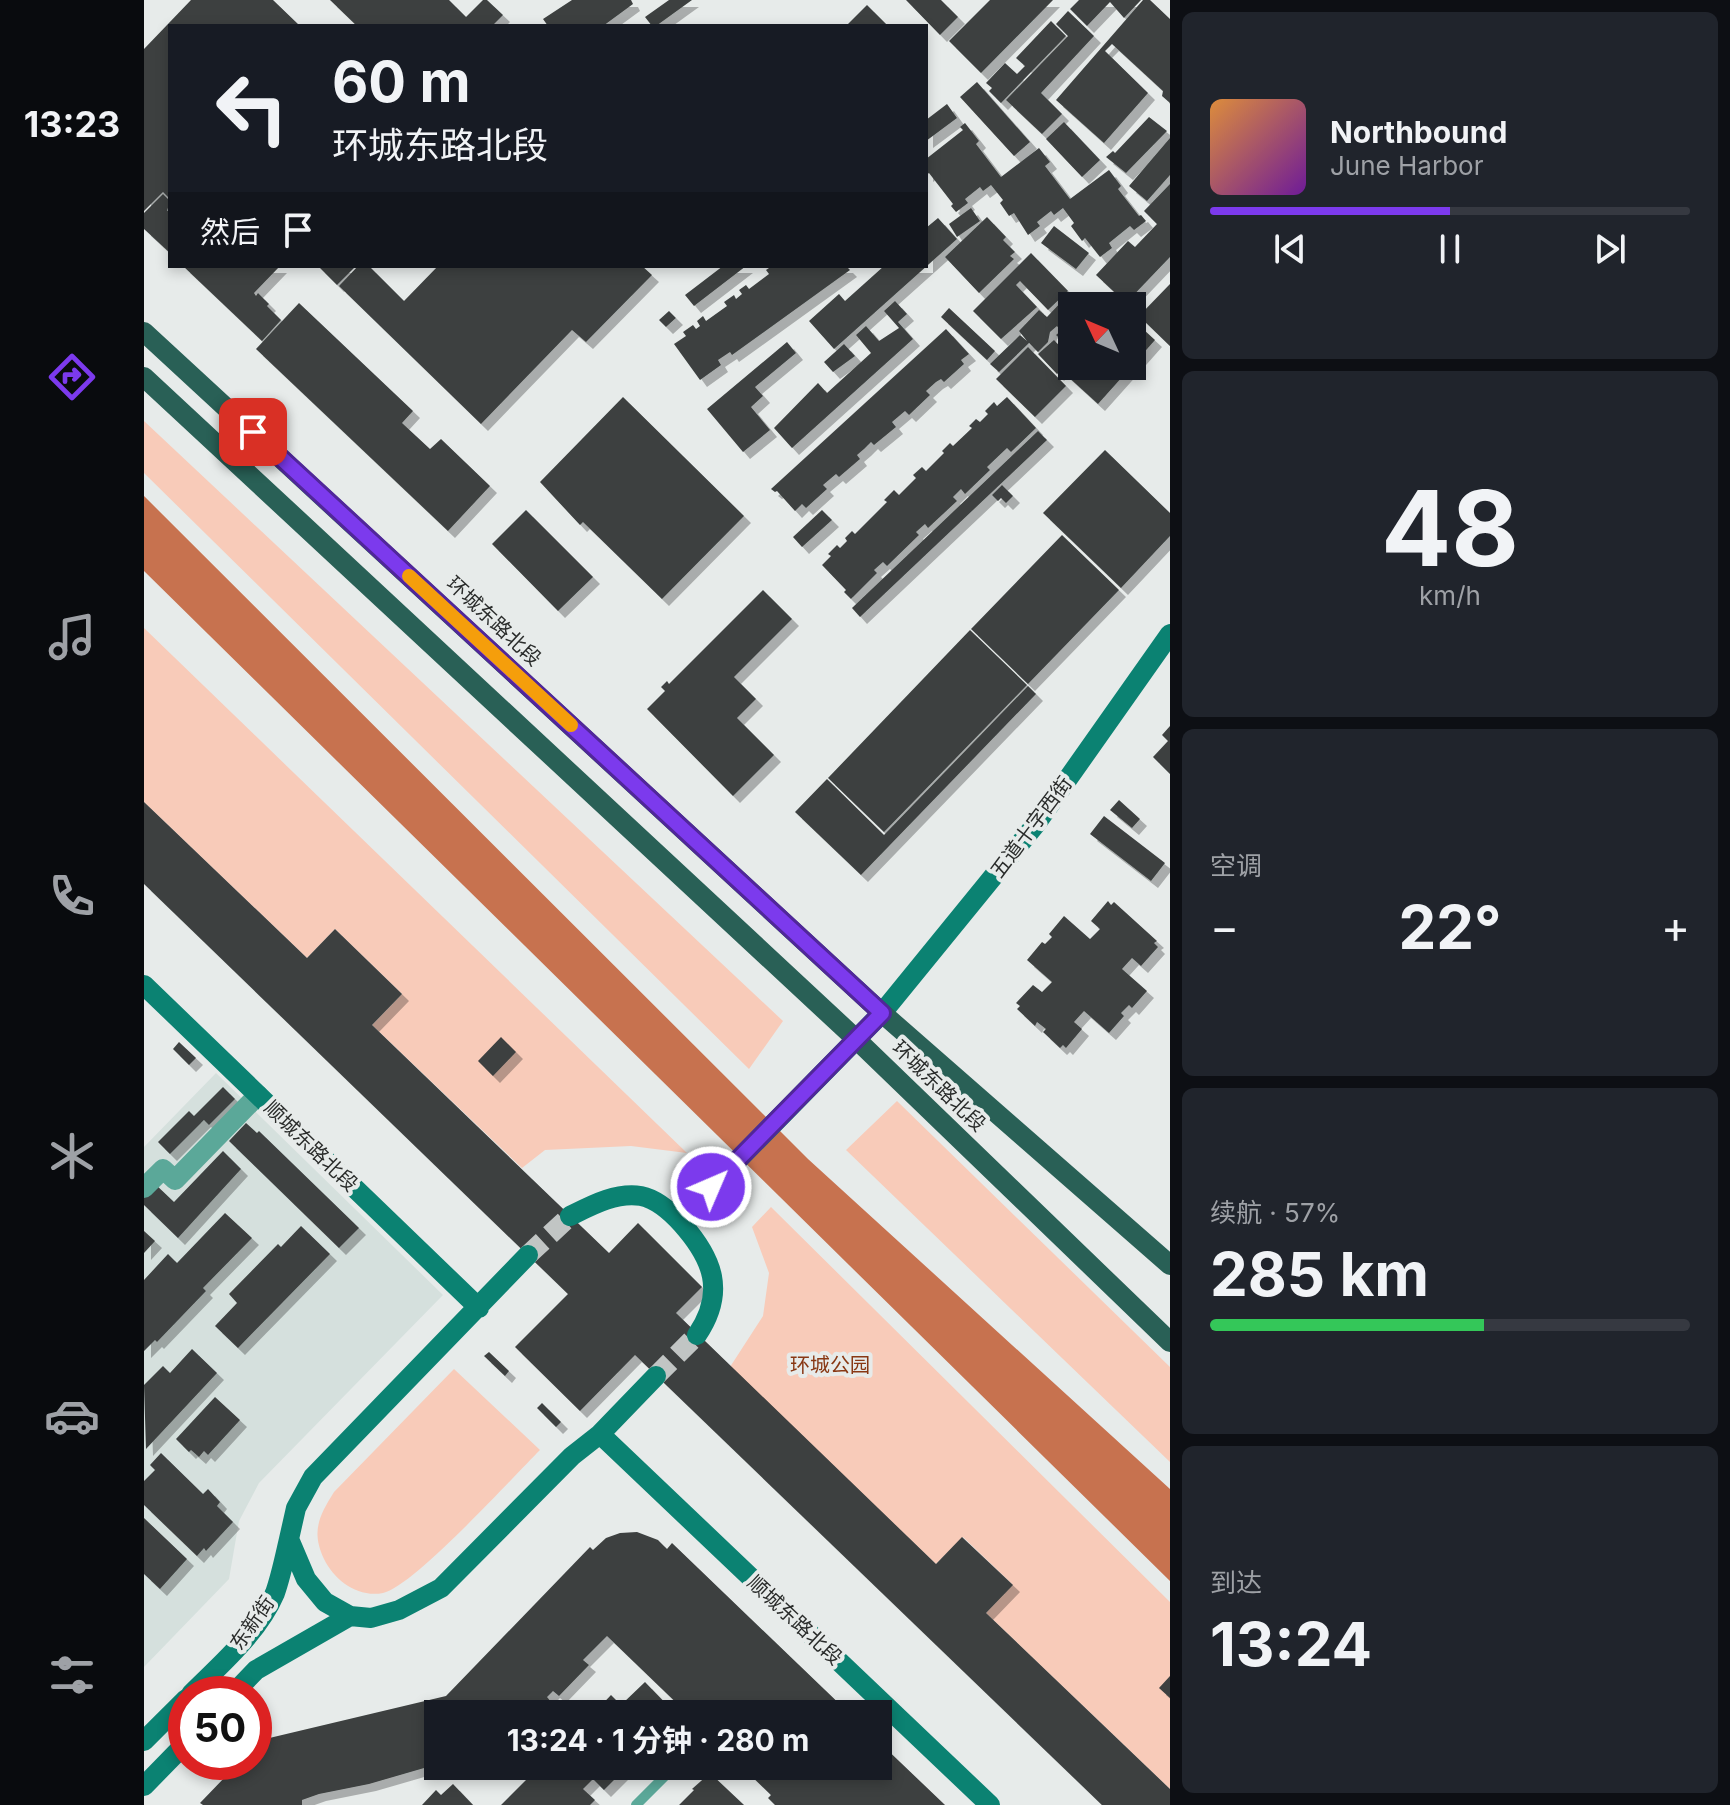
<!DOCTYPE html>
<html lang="zh">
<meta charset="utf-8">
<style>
body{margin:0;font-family:Inter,"Noto Sans SC",sans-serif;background:#20242c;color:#f1f3f6;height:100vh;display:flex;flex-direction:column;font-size:30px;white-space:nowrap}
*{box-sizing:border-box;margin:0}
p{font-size:26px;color:#9ea1a6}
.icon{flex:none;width:44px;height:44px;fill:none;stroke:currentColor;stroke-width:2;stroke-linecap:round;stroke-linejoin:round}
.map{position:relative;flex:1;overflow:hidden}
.side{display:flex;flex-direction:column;gap:12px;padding:12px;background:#0d0f14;width:560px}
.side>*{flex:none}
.banner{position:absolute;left:24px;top:24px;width:760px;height:244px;border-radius:0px;box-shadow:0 4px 12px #0003;background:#171b24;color:#f1f3f6;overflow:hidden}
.needle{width:52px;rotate:314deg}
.tools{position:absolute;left:914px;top:292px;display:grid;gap:16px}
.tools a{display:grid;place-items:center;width:88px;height:88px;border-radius:0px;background:#171b24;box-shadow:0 4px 12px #0003;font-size:40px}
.speed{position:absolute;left:24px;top:1676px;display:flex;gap:16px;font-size:40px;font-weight:700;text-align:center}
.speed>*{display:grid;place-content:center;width:104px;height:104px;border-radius:50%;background:#171b24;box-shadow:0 4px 12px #0003;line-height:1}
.speed .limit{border:12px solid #d22;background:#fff;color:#111}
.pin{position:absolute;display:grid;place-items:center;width:68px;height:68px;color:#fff;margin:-34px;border-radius:16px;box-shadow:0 4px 12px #0006}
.me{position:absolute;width:88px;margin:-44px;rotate:45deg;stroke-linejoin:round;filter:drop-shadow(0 0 6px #0008)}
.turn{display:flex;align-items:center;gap:28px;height:168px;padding:0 32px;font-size:36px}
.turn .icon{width:104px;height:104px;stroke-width:2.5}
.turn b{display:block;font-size:56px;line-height:68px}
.then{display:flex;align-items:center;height:76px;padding:0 32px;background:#0003;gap:16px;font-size:30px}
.big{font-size:60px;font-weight:700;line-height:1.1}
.side .card{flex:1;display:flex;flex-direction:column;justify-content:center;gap:12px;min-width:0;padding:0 28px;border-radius:12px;background:#20242c}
.side .dial{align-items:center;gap:0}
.dial b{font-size:104px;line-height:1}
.song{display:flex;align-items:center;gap:24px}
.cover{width:96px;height:96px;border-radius:12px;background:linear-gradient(135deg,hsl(30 70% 55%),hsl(280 70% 35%))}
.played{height:8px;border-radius:4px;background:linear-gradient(90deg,#7c3aed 50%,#363941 50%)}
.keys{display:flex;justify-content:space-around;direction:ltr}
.heat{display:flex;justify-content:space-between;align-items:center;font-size:44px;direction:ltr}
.charge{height:12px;border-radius:6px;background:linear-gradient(90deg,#34c759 57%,#363941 0)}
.trip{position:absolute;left:280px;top:1700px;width:468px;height:80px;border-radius:0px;background:#171b24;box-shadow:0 4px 12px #0003;font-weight:700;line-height:80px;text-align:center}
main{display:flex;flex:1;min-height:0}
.dock{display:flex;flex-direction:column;width:144px;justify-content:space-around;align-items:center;background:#090b0e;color:#9ea1a6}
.dock .icon{width:56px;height:56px}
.dock .current{color:#7c3aed}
.dock b{font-size:36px;color:#f1f3f6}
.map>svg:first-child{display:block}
.built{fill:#d5e0dd}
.green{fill:#f8cbb9}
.water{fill:#c7724f}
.building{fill:#3d4140;filter:url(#shadow)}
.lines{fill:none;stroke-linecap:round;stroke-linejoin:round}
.secondary-tunnel{stroke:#c1c5c4;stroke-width:20;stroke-dasharray:20 10;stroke-linecap:butt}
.lane{stroke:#5ba899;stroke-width:10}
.street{stroke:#5ba899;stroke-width:20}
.secondary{stroke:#0b8272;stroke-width:20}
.primary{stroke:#296056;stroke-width:20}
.route-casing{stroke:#51269a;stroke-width:20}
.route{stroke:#7c3aed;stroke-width:14}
.slow{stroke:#f59e0b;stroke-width:14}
.labels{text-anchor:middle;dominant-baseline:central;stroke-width:8;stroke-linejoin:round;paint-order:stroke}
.street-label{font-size:20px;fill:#2a2c2b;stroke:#e7ebea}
.park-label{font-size:20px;fill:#883814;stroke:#e7ebea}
</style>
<main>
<nav class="dock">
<b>13:23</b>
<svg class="icon current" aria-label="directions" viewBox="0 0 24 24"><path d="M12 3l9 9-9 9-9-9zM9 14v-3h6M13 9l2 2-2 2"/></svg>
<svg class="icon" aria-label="music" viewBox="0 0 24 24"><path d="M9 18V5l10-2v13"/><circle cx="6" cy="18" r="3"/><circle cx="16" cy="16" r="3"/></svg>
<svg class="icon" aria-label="phone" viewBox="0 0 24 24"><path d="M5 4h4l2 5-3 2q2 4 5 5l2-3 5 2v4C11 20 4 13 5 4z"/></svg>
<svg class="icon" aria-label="climate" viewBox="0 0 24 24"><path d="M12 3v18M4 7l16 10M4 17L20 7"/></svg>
<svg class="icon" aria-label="car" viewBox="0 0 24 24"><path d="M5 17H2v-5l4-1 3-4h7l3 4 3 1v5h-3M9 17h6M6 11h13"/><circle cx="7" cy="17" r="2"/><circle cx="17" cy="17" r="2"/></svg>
<svg class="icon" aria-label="filters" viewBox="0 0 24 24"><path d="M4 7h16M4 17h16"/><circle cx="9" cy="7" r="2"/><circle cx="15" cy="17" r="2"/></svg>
</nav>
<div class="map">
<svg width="1026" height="1805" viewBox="0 0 1026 1805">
<defs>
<filter id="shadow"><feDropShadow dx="7" dy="7" stdDeviation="0" flood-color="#0004"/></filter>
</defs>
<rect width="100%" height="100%" fill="#e7ebea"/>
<path class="built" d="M 72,1073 L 299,1295 L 115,1483 L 95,1521 L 85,1579 L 0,1667 L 0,1147 Z"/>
<path class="green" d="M 0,421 L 639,1021 L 605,1069 L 0,473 Z
M 0,628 L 543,1153 L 487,1146 L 401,1150 L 378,1168 L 228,1025 L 258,994 L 191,929 L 163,958 L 0,802 Z
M 753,1101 L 1026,1367 L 1026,1462 L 702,1150 Z
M 627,1207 L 1026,1602 L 1026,1789 L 842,1613 L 868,1584 L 819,1537 L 792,1564 L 586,1367 L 619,1316 L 625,1273 L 608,1227 Z
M 310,1369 L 396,1450 C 368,1478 269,1587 239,1593 C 214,1598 190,1580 180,1559 C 167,1532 175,1516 190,1492 Z"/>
<path class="water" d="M 0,496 L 664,1159 L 1026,1489 L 1026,1581 L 0,571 Z"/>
<path class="building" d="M 47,0 L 129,0 L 156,26 L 26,26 L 26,199 L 19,192 L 0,211 L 0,49 Z
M 186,0 L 305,0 L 322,17 L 339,0 L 343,0 L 359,15 L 348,26 L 213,26 Z
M 428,0 L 487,0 L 489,4 L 459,26 L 404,26 L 399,19 Z
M 525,0 L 548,0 L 512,26 L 508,26 L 501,17 Z
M 762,0 L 797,0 L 814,17 L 796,35 Z
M 846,0 L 909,0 L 837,73 L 805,41 Z
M 935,0 L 997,0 L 980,18 L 966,2 L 943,26 L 926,9 Z
M 999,0 L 1006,0 L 1026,19 L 1026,103 L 1018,96 L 1019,91 L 968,44 L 961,51 L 1004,93 L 960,143 L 912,100 Z
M 723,5 L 744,26 L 702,26 Z
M 924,11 L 950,36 L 897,93 L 918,114 L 898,134 L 862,100 L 924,36 L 912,24 Z
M 907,21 L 922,36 L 857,103 L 845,91 L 848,88 L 842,83 L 861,63 L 873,74 L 881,66 L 872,58 Z
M 833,82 L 886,142 L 870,156 L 816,97 Z
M 803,104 L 813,118 L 782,141 L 782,120 Z
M 1005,117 L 1023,131 L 982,173 L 962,157 L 969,151 L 971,153 Z
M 920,122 L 956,160 L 938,177 L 902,139 Z
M 821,123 L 835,141 L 832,144 L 857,177 L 895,148 L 906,162 L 901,166 L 926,199 L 965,170 L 977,186 L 974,189 L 995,216 L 997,215 L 1002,221 L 990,230 L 986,226 L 965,243 L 968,248 L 956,257 L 941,238 L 938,241 L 927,226 L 930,223 L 919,208 L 910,215 L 907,211 L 893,222 L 896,226 L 884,235 L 870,213 L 865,216 L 856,203 L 859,200 L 847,185 L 839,191 L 836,187 L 821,199 L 824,203 L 812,212 L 807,206 L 809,204 L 785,173 L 782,175 L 782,159 L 819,130 L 816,127 Z
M 1026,138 L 1026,175 L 1003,201 L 985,186 Z
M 1026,184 L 1026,257 L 982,303 L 952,275 L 984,241 L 991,247 L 1013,224 L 1000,211 Z
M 19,194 L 26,201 L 23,211 L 26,210 L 26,253 L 0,229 L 0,213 Z
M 827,208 L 836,221 L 813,237 L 805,224 Z
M 843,217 L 862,237 L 859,240 L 871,252 L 866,256 L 870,259 L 835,293 L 801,257 Z
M 794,218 L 813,239 L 690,349 L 665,321 L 695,294 L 701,301 L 740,266 L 782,266 L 782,228 Z
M 910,226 L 945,253 L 932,269 L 897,243 Z
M 887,253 L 924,291 L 904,310 L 876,281 L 872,285 L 893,307 L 857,339 L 829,311 Z
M 39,266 L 136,266 L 110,293 L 112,296 L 114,293 L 125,304 L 123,306 L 137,320 L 118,341 Z
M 174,266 L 212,266 L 193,285 Z
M 214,266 L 225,266 L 260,301 L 294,266 L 498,266 L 508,275 L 442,342 L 428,330 L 337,424 L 195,286 Z
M 579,266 L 602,266 L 550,306 L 541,295 Z
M 628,266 L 702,266 L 706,270 L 588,355 L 586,352 L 574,360 L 577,365 L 556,380 L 530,344 L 542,336 L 539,332 L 549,325 L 552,329 L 556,326 L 553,321 L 559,316 L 562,321 L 583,306 L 580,302 L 590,295 L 592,299 L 598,294 L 595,290 L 602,285 L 605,289 L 625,274 L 622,270 Z
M 1026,284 L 1026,346 L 995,316 Z
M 937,292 L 943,301 L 938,306 L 928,306 L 928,316 L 915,329 L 913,326 L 906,332 L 904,342 L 894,352 L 885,343 L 855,372 L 846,364 L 876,335 L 883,341 L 875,331 L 895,310 L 903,317 L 919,300 L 925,304 Z
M 751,301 L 763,314 L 754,322 L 769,339 L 648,448 L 630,428 L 674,383 L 683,393 L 727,353 L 712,335 L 722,326 L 735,341 L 755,328 L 740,311 Z
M 155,303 L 269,411 L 258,423 L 286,449 L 297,439 L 346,486 L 304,531 L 112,349 Z
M 805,308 L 851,351 L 843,360 L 797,317 Z
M 525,311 L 532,318 L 522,327 L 515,320 Z
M 988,319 L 1011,340 L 988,366 Z
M 928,321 L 928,350 L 912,335 Z
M 802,329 L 825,354 L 817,360 L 820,364 L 800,382 L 797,379 L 792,382 L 782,391 L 786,395 L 765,415 L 761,411 L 748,422 L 752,427 L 730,445 L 727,442 L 720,449 L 713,455 L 716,459 L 695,477 L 692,474 L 679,485 L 683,489 L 662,508 L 658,504 L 651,511 L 633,491 L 631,492 L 627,489 Z
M 910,340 L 928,359 L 913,374 L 894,354 Z
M 643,342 L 652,353 L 611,387 L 619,396 L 607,407 L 626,430 L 599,452 L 563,409 Z
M 700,344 L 711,356 L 689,372 L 680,362 Z
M 884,347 L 922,386 L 891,417 L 852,379 Z
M 927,366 L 988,366 L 954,404 L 920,373 Z
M 479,397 L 600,516 L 518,599 L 439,522 L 436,525 L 396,482 Z
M 863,397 L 892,428 L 867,452 L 863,448 L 843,467 L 846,470 L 821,494 L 817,489 L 809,497 L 813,501 L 784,528 L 781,524 L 772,532 L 775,535 L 743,566 L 739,562 L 730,570 L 733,573 L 707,599 L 700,592 L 702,590 L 678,565 L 687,556 L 684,554 L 693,545 L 696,548 L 703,541 L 701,538 L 708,531 L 711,534 L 743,502 L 740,500 L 750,490 L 755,495 L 772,478 L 769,475 L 778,467 L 782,471 L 800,453 L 798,451 L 806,443 L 809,446 L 828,428 L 825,426 L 832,419 L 836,422 L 844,414 L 841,411 L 850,402 L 853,406 Z
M 894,431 L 903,440 L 716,617 L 708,608 Z
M 961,450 L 1026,513 L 1026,536 L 977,588 L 899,513 Z
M 858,485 L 869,496 L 862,503 L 857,498 L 854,501 L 848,495 Z
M 382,510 L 449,577 L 414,611 L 348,544 Z
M 678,510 L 688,520 L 658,547 L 649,537 Z
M 918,535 L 975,590 L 884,684 L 827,629 Z
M 619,590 L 648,619 L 590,677 L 612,699 L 593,718 L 630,755 L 589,796 L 503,709 L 521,691 L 517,687 L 523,681 L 525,684 Z
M 826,630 L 883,685 L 740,832 L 684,778 Z
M 884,686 L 892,694 L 717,875 L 651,812 L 683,779 L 740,835 Z
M 1026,726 L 1026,774 L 1009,757 L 1024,741 L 1018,735 Z
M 975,800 L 996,819 L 988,828 L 966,810 Z
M 0,802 L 163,958 L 191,929 L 258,994 L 228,1025 L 465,1253 L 494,1223 L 558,1287 L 532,1313 L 792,1564 L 818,1537 L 869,1585 L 842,1613 L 1026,1789 L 1026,1805 L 958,1805 L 491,1355 L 436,1411 L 371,1347 L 424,1294 L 0,884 Z
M 960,816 L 1021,863 L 1007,881 L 946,834 Z
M 964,901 L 967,905 L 970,902 L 1013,941 L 1010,943 L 1014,947 L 997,966 L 988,958 L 978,969 L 1003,991 L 988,1008 L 985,1005 L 977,1013 L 980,1016 L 965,1033 L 940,1011 L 930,1022 L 938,1029 L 922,1048 L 919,1045 L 916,1048 L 899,1032 L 902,1029 L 893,1022 L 891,1026 L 873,1009 L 876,1006 L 872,1003 L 889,985 L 898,992 L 908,982 L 883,960 L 898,942 L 901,944 L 908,937 L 905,934 L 920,916 L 946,939 L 956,929 L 947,921 Z
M 357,1037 L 372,1052 L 349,1076 L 334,1061 Z
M 35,1042 L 52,1058 L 45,1065 L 29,1049 Z
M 79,1087 L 91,1099 L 65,1125 L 60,1120 L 26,1154 L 14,1142 L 45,1111 L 50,1116 Z
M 102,1123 L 113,1133 L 115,1131 L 215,1228 L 195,1248 L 85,1141 Z
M 79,1151 L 97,1169 L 34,1238 L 0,1205 L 0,1193 L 10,1183 L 30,1202 Z
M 81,1213 L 108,1238 L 59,1288 L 62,1291 L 13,1342 L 11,1340 L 0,1351 L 0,1280 L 24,1254 L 33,1263 Z
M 157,1226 L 186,1254 L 94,1348 L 71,1326 L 93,1303 L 85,1294 L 134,1244 L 137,1247 Z
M 0,1231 L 11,1241 L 0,1253 Z
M 48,1349 L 73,1373 L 2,1449 L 0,1385 L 19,1366 L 26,1373 Z
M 345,1352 L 365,1371 L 361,1376 L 340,1356 Z
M 71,1397 L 96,1420 L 64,1455 L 60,1451 L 55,1457 L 47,1450 L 45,1452 L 32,1439 Z
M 398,1403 L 417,1422 L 412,1427 L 393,1408 Z
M 17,1453 L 59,1494 L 64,1489 L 76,1502 L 73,1506 L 89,1522 L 62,1551 L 60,1548 L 53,1556 L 0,1505 L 0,1481 L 11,1470 L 6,1465 Z
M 0,1518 L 43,1559 L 16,1589 L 0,1574 Z
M 493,1532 L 514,1540 L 523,1549 L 528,1543 L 706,1714 L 544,1714 L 463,1636 L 439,1660 L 445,1665 L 415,1696 L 409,1691 L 403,1697 L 408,1703 L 398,1714 L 294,1714 L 294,1764 L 225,1784 L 175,1794 L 158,1800 L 158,1805 L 59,1805 L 56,1803 L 82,1776 L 85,1778 L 95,1768 L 92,1766 L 96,1762 L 110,1762 L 110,1747 L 117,1740 L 302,1696 L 446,1547 L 449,1550 L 462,1538 L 476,1533 Z
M 1026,1676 L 1026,1698 L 1015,1688 Z
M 501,1682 L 530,1712 L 528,1714 L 488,1714 L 478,1704 Z
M 467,1695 L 486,1714 L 449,1714 Z
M 734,1741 L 801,1805 L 631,1805 L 624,1798 L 627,1795 L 597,1766 L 734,1766 Z
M 396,1766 L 472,1766 L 478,1772 L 460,1790 L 449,1779 L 439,1789 L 451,1800 L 446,1805 L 357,1805 Z
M 566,1773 L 600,1805 L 535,1805 L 550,1790 L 548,1789 Z
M 309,1784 L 329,1805 L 278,1805 L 292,1790 L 297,1795 Z"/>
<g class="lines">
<path class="secondary-tunnel" d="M 384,1255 L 426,1216
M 512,1376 L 553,1335"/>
<path class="lane" d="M 492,1805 L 531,1766"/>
<path class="street" d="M 0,1188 L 19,1169 L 31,1180 L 114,1095"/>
<path class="secondary" d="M 0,985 L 335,1308
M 426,1216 C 448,1205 472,1192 497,1196 C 512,1199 528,1213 538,1224 C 569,1259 582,1292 553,1335
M 535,1220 L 738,1013 L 892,824 L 1026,634
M 384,1255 L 169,1477 L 152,1508 L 145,1539 L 162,1579 L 181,1602 L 206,1616 L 227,1618 L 255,1610 L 297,1588 L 428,1456 L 456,1434 L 512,1376
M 456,1434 L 846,1805
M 47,1694 C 77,1664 114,1633 131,1593 C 137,1576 141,1556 145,1539
M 89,1694 L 112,1670 L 206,1616
M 0,1741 L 42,1699
M 0,1786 L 42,1743"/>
<path class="primary" d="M 0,332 L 738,1013 L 1026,1265
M 0,377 L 713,1040 L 1026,1342"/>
</g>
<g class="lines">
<g class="route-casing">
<path id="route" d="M 109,432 L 738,1013 L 567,1187"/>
</g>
<use href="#route" class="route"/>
<path class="slow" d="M 265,576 L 427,725"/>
</g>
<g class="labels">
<g class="street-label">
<text transform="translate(350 621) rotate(43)">环城东路北段</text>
<text transform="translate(887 827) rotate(-53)">五道十字西街</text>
<text transform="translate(795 1086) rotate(44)">环城东路北段</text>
<text transform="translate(167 1146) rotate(44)">顺城东路北段</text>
<text transform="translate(651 1620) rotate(43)">顺城东路北段</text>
<text transform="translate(108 1623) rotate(-55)">东新街</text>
</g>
<g class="park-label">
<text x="686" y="1365">环城公园</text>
</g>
</g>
</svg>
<div class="tools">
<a><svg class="needle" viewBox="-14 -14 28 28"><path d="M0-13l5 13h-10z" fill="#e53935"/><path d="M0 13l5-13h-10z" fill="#9ea1a6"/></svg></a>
</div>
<div class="speed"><div class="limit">50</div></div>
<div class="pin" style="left:109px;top:432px;background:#d93025"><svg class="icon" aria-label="arrive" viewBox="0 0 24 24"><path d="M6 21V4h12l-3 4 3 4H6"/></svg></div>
<svg class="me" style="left:567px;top:1187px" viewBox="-20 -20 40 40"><circle r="17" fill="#7c3aed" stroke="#fff" stroke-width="3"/><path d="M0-11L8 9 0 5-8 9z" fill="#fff"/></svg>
<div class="trip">13:24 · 1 分钟 · 280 m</div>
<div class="banner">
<div class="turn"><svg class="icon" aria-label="left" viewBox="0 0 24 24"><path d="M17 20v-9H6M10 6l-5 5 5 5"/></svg><div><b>60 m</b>环城东路北段</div></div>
<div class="then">然后<svg class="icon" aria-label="arrive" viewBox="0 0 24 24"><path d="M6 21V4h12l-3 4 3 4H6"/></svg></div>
</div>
</div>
<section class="side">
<div class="card">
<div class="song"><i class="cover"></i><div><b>Northbound</b><p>June Harbor</p></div></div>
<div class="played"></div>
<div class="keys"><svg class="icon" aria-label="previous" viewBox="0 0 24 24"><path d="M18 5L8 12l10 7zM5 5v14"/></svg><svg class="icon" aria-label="pause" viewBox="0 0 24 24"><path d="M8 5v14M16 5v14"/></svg><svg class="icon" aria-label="next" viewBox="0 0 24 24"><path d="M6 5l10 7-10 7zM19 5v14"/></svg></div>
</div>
<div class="card dial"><b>48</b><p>km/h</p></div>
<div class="card"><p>空调</p>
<div class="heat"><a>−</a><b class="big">22°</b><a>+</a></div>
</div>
<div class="card"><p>续航 · 57%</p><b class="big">285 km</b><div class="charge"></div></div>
<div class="card"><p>到达</p><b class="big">13:24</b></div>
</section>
</main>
